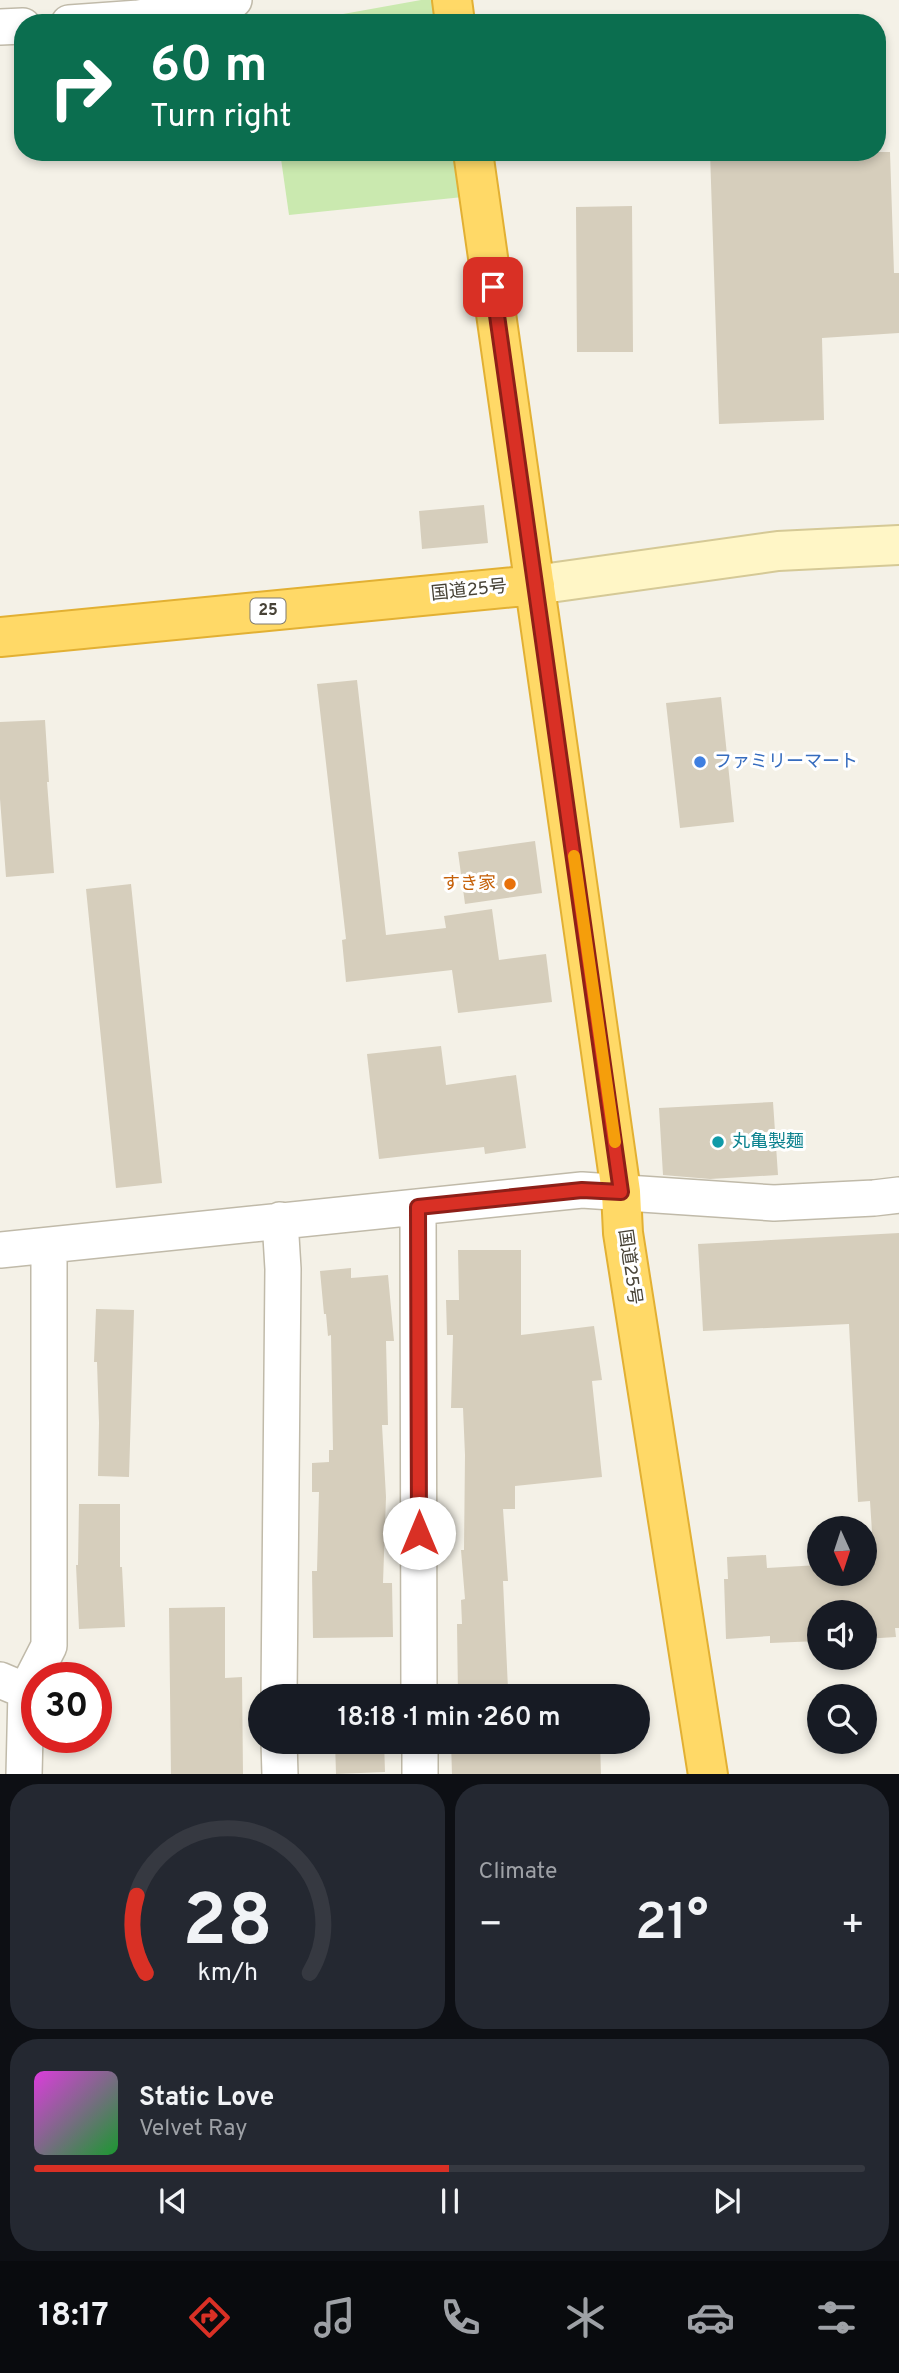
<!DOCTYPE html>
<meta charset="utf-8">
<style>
body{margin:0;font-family:Overpass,"Noto Sans JP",sans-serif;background:#242831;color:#f1f3f6;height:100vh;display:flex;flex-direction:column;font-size:26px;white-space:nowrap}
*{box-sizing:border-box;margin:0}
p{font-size:23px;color:#9ea1a6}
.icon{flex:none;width:38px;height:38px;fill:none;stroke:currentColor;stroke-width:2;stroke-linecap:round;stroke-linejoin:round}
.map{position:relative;height:1774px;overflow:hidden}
.details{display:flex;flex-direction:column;gap:10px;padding:10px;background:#0d0f14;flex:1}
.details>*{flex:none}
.top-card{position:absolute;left:14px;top:14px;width:872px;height:147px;border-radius:28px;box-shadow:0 4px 10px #0003;background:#0b6e4f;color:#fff;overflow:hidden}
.needle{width:46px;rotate:177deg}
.buttons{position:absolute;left:807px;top:1516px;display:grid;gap:14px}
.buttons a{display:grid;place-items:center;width:70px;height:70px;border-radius:50%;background:#171b24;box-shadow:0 4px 10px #0003;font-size:35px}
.speed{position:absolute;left:21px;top:1662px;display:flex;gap:14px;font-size:35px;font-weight:700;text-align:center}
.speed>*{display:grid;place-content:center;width:91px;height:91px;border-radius:50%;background:#171b24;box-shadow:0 4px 10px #0003;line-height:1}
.speed .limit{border:10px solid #d22;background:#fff;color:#111}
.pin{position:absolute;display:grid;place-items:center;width:60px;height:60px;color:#fff;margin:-30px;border-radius:14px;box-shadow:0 4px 10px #0006}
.me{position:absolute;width:77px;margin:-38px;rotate:0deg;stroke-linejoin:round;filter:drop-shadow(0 0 5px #0008)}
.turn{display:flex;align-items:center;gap:24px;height:147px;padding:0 21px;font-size:32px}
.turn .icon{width:91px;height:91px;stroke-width:2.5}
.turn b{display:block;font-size:49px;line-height:60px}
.big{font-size:52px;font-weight:600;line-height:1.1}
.details .card{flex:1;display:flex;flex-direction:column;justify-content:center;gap:10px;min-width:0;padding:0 24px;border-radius:28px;background:#242831}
.details .dial{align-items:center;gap:0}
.dial svg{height:182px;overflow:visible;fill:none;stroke:#363941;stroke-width:7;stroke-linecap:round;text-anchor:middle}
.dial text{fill:#f1f3f6;stroke:none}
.song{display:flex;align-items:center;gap:21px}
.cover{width:84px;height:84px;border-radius:10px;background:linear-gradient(135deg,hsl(300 70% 55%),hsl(130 70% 35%))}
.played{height:7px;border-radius:4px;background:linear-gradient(90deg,#d93025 50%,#363941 50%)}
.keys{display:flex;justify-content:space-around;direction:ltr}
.heat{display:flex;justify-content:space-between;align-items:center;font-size:38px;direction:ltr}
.details .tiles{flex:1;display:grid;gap:10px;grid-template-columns:1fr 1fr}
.card:last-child{grid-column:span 2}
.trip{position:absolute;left:248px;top:1684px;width:402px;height:70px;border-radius:35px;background:#171b24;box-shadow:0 4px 10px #0003;font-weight:600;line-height:70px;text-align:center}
.dock{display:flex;height:112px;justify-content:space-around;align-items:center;background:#090b0e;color:#9ea1a6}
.dock .icon{width:49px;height:49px}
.dock .active{color:#d93025}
.dock b{font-size:32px;color:#f1f3f6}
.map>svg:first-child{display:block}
.green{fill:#cae9af}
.building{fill:#d6cebc}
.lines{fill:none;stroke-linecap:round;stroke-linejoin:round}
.street-casing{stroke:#c0baa9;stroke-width:38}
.secondary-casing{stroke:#d5c996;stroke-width:42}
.highway-casing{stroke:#e2b033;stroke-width:42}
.street{stroke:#fff;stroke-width:35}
.secondary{stroke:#fff6c6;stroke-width:38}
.highway{stroke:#ffd967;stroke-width:38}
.route-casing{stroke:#8d1f18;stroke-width:18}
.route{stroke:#d93025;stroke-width:12}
.slow{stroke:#f59e0b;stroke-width:12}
.shop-dot{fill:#3f7fe0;stroke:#fff;stroke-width:2.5}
.food-dot{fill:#e8710a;stroke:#fff;stroke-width:2.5}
.culture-dot{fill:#0f9aa8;stroke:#fff;stroke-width:2.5}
.labels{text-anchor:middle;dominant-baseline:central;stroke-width:6;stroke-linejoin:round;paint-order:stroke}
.shield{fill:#fff;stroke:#7e7b72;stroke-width:2}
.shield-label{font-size:16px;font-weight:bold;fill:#474236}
.street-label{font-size:18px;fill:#474236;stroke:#fff}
.shop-label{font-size:18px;fill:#366cbe;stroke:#fff;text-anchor:start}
.food-label{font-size:18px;fill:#c56008;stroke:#fff;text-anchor:end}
.culture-label{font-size:18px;fill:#0d838f;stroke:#fff;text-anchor:start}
</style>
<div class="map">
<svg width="899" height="1775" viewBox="0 0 899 1775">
<rect width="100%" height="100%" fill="#f4f1e7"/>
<path class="green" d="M 421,0 L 434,0 L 437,23 L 293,23 Z
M 280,152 L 457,152 L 463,197 L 289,215 Z"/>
<path class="building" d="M 710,152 L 890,152 L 894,273 L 899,273 L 899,333 L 822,338 L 824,420 L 719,424 Z
M 632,206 L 633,352 L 577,352 L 576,207 Z
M 484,505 L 488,543 L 422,549 L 419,511 Z
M 357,680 L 386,935 L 446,928 L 444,916 L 492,909 L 499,960 L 546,954 L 552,1002 L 458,1013 L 452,970 L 346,982 L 342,940 L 346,939 L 317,684 Z
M 721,697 L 734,822 L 680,828 L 666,703 Z
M 45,720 L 49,782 L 47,782 L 54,873 L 6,877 L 0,799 L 0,722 Z
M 535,841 L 542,893 L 465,904 L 458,852 Z
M 131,884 L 162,1183 L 116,1188 L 86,889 Z
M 441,1046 L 446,1085 L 516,1075 L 526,1148 L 485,1154 L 484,1147 L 379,1159 L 367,1054 Z
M 773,1102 L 778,1175 L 710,1179 L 663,1175 L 659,1108 Z
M 899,1233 L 899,1628 L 895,1628 L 896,1637 L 864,1639 L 864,1612 L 819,1612 L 819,1641 L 770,1643 L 770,1636 L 726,1639 L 724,1579 L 728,1579 L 727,1557 L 766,1555 L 767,1568 L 819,1565 L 819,1573 L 864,1573 L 864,1563 L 874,1563 L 870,1501 L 858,1502 L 849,1324 L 703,1331 L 698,1244 Z
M 458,1250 L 521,1250 L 521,1335 L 594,1326 L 602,1380 L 592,1381 L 602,1477 L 515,1486 L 515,1509 L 503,1509 L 508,1581 L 503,1581 L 508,1689 L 597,1685 L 597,1696 L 458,1696 L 457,1624 L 462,1624 L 461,1600 L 465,1599 L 461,1550 L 464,1550 L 465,1455 L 463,1408 L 451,1408 L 453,1335 L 447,1335 L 446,1300 L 459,1300 Z
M 351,1268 L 351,1278 L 388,1275 L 394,1341 L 386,1341 L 388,1425 L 382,1425 L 386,1497 L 383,1583 L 392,1583 L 393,1637 L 313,1638 L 312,1571 L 317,1571 L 319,1492 L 312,1492 L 312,1463 L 329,1462 L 329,1450 L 333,1450 L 331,1335 L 328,1336 L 326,1314 L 324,1314 L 320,1271 Z
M 96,1309 L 134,1310 L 129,1477 L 98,1476 L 99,1423 L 97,1362 L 94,1362 Z
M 79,1504 L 120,1504 L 120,1567 L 122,1567 L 125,1627 L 79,1629 L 76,1565 L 78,1565 Z
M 225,1607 L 225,1678 L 242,1677 L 243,1775 L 171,1775 L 169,1608 Z
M 335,1741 L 384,1741 L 385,1772 L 336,1774 Z
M 451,1741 L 600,1741 L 601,1775 L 452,1775 Z"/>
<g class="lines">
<g class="street-casing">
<path id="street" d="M 69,23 L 139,18 L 234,0
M 0,27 L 23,26
M 418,1207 L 419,1696
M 0,1250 L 582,1190 L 774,1203 L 874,1198 L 899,1195
M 0,1680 L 26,1691
M 279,1696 L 283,1269 L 280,1220
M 279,1741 L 280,1775
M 420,1741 L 420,1775
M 24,1775 L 26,1691 L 49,1646 L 49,1246"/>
</g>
<g class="secondary-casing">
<path id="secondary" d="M 535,585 L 778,551 L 899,545"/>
</g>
<g class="highway-casing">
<path id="highway" d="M 452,0 L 455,23
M 473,152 L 621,1192 L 623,1233 L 708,1775
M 0,637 L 535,585"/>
</g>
<use href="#street" class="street"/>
<use href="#secondary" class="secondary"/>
<use href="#highway" class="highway"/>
</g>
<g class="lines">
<g class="route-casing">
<path id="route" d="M 419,1533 L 418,1207 L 582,1190 L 621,1192 L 493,287"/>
</g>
<use href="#route" class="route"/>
<path class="slow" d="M 574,856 L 615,1142"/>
</g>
<circle class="shop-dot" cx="700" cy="762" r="7"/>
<circle class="food-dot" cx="510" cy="884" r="7"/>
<circle class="culture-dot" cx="718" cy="1142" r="7"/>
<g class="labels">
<rect class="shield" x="250.5" y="598.5" width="35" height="25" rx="5"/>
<g class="shield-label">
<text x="268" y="611">25</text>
</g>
<g class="street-label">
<text transform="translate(469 591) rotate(-6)">国道25号</text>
<text transform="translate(629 1267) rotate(82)">国道25号</text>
</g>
<g class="shop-label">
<text x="714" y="762">ファミリーマート</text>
</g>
<g class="food-label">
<text x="496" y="884">すき家</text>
</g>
<g class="culture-label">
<text x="732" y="1142">丸亀製麺</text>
</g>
</g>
</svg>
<div class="buttons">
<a><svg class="needle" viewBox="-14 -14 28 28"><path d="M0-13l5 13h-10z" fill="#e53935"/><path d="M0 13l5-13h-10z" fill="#9ea1a6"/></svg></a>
<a><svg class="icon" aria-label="sound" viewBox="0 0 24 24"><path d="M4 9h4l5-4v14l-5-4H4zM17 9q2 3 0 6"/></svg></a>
<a><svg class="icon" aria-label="search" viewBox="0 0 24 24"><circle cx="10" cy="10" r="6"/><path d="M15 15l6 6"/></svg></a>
</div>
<div class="speed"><div class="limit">30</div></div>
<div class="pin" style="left:493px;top:287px;background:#d93025"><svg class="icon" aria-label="arrive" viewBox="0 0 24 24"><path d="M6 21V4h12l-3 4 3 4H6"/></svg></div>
<svg class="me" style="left:419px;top:1533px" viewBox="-20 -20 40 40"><circle r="19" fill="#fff"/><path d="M0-13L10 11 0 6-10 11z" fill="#d93025"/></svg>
<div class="trip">18:18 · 1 min · 260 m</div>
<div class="top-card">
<div class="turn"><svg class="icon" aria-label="right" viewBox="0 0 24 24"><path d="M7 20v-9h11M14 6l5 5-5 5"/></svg><div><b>60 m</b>Turn right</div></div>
</div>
</div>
<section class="details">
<div class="tiles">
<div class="card dial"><svg viewBox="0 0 100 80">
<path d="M14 69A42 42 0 1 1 86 69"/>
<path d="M14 69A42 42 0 0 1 10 35" stroke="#d93025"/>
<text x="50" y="56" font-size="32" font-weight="700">28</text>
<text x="50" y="72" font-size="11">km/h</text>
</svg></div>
<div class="card"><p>Climate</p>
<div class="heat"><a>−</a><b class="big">21°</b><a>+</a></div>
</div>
<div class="card">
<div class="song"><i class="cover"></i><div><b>Static Love</b><p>Velvet Ray</p></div></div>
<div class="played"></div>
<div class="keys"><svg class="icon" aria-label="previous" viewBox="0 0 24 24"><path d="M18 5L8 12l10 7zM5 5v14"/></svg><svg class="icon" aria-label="pause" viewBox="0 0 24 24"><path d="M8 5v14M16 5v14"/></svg><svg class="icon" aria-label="next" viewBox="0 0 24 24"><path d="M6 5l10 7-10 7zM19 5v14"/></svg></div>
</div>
</div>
</section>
<nav class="dock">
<b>18:17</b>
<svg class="icon active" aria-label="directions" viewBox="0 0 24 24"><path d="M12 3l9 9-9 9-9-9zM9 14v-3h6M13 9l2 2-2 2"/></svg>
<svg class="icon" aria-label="music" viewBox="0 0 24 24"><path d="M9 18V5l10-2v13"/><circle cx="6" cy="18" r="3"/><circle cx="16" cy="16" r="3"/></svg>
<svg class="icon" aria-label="phone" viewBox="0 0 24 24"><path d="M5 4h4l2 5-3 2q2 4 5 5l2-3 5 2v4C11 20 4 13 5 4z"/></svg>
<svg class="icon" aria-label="climate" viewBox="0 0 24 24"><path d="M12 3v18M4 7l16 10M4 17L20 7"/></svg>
<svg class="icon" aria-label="car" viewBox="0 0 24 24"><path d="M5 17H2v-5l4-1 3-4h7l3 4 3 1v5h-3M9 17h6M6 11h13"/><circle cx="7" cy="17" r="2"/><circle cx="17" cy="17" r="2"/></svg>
<svg class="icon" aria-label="filters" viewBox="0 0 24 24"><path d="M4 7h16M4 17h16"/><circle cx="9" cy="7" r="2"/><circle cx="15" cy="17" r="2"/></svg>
</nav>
